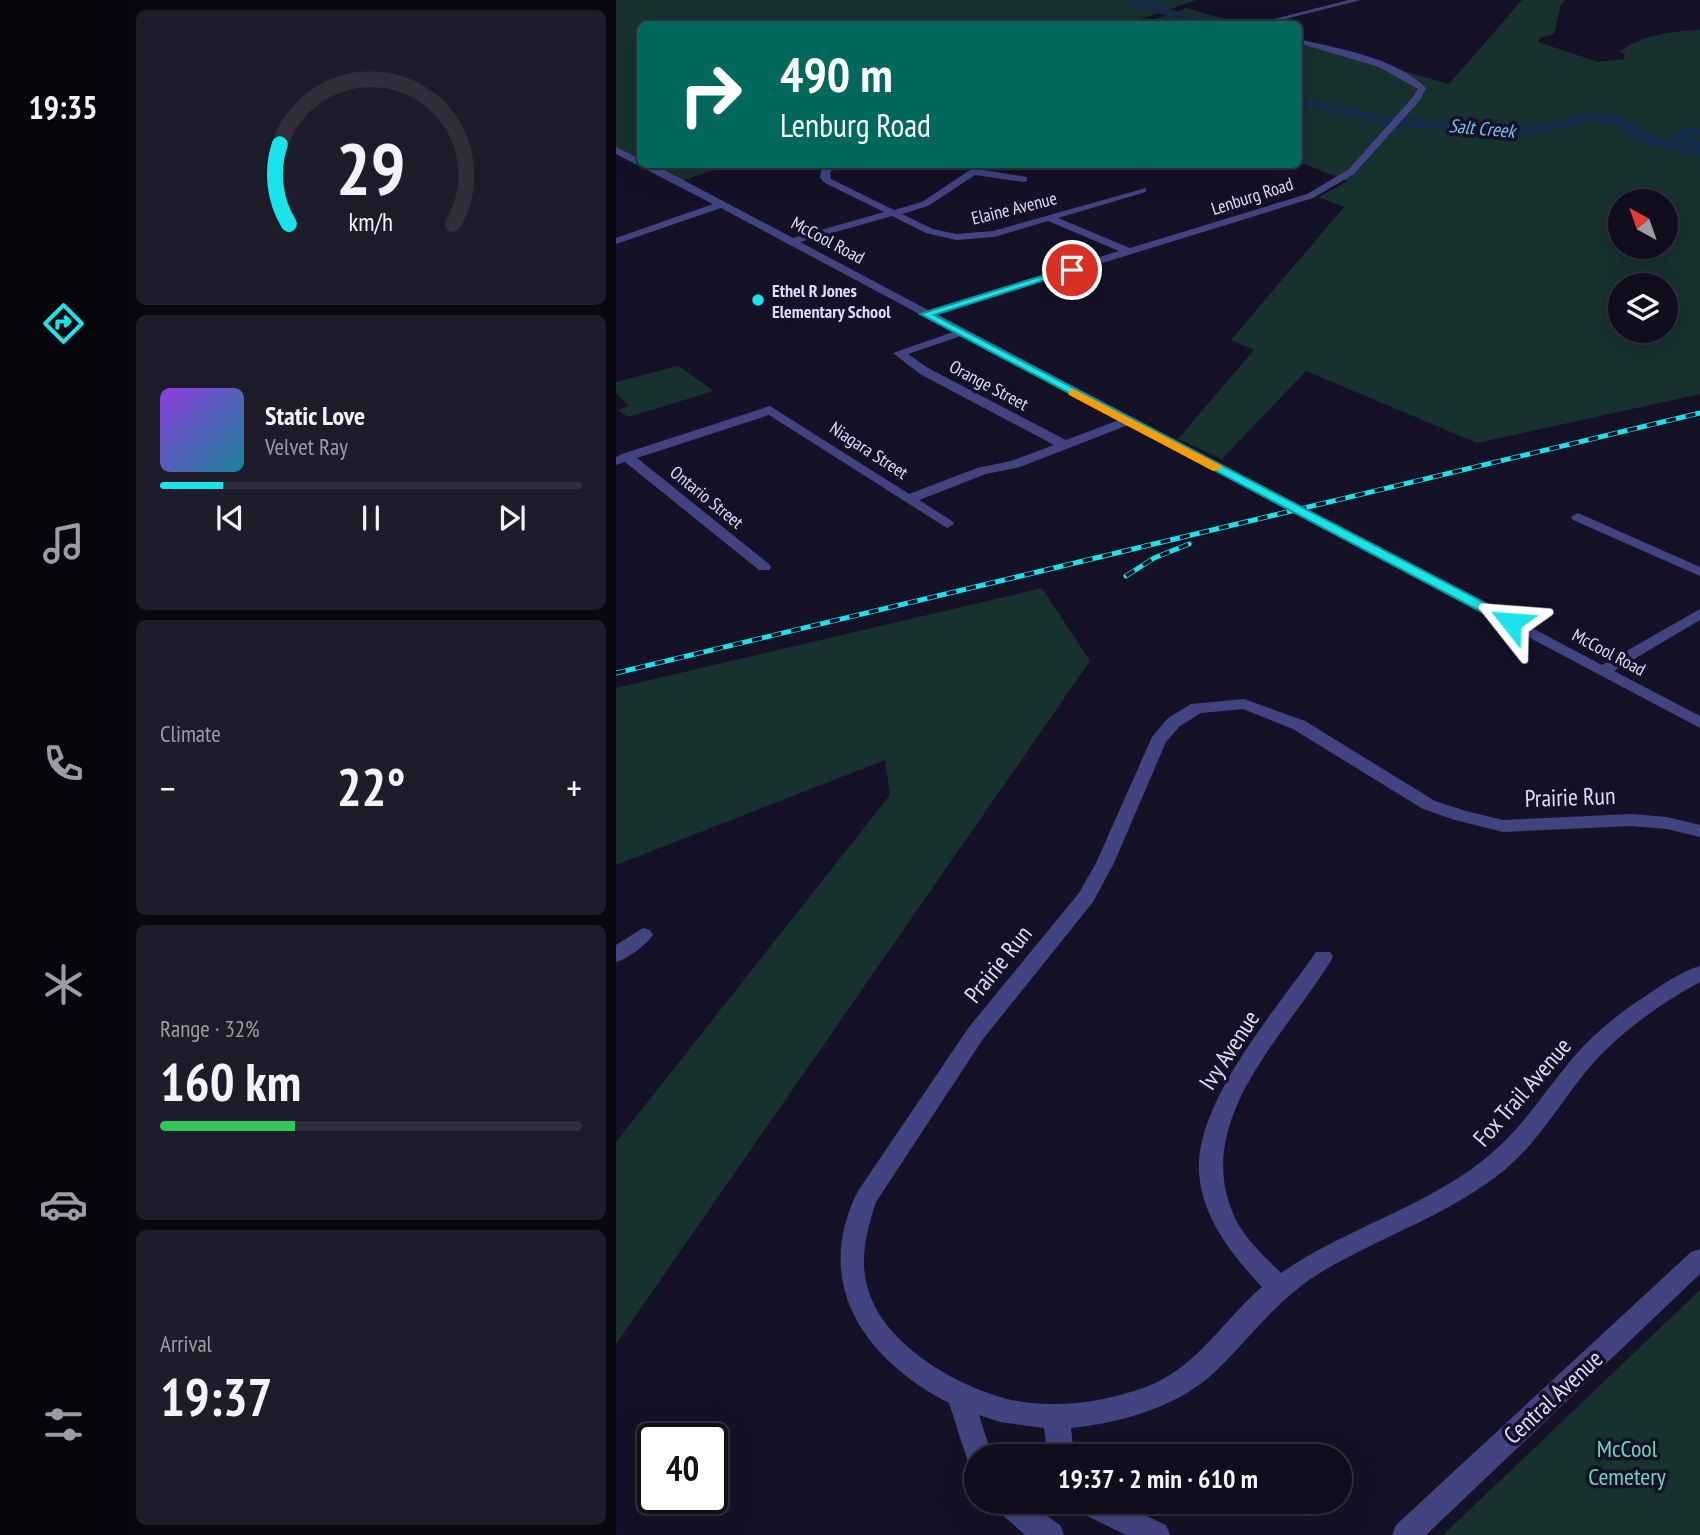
<!DOCTYPE html>
<meta charset="utf-8">
<style>
body{margin:0;font-family:"PT Sans Narrow",sans-serif;background:#1e1c2a;color:#f1f3f6;height:100vh;display:flex;flex-direction:column;font-size:26px;white-space:nowrap}
*{box-sizing:border-box;margin:0}
p{font-size:23px;color:#9c9ca4}
.icon{flex:none;width:38px;height:38px;fill:none;stroke:currentColor;stroke-width:2;stroke-linecap:round;stroke-linejoin:round}
.map{position:relative;flex:1;overflow:hidden}
.details{display:flex;flex-direction:column;gap:10px;padding:10px;background:#090810;width:490px}
.details>*{flex:none}
.hud{position:absolute;left:21px;top:21px;width:665px;height:147px;border-radius:10px;box-shadow:0 7px 28px #0002,0 0 0 2px #302e3b;background:#00695c;color:#fff;overflow:hidden}
.needle{width:46px;rotate:320deg}
.controls{position:absolute;left:992px;top:189px;display:grid;gap:14px}
.controls a{display:grid;place-items:center;width:70px;height:70px;border-radius:50%;background:#100e1d;box-shadow:0 7px 28px #0002,0 0 0 2px #302e3b;font-size:35px}
.speed{position:absolute;left:21px;top:1423px;display:flex;gap:14px;font-size:35px;font-weight:700;text-align:center}
.speed>*{display:grid;place-content:center;width:91px;height:91px;border-radius:50%;background:#100e1d;box-shadow:0 7px 28px #0002,0 0 0 2px #302e3b;line-height:1}
.speed .limit{border:4px solid #111;border-radius:10px;background:#fff;color:#111}
.pin{position:absolute;display:grid;place-items:center;width:60px;height:60px;color:#fff;margin:-30px;border:4px solid #fff;border-radius:50%;box-shadow:0 2px 7px #0007}
.me{position:absolute;width:77px;margin:-38px;rotate:298deg;stroke-linejoin:round;filter:drop-shadow(0 0 5px #0008)}
.turn{display:flex;align-items:center;gap:24px;height:147px;padding:0 28px;font-size:32px}
.turn .icon{width:91px;height:91px;stroke-width:2.5}
.turn b{display:block;font-size:49px;line-height:60px}
.big{font-size:52px;font-weight:700;line-height:1.1}
.details .card{flex:1;display:flex;flex-direction:column;justify-content:center;gap:10px;min-width:0;padding:0 24px;border-radius:10px;background:#1e1c2a}
.details .dial{align-items:center;gap:0}
.dial svg{height:182px;overflow:visible;fill:none;stroke:#302e3b;stroke-width:7;stroke-linecap:round;text-anchor:middle}
.dial text{fill:#f1f3f6;stroke:none}
.song{display:flex;align-items:center;gap:21px}
.cover{width:84px;height:84px;border-radius:10px;background:linear-gradient(135deg,hsl(270 70% 55%),hsl(190 70% 35%))}
.played{height:7px;border-radius:4px;background:linear-gradient(90deg,#1ae3ea 15%,#302e3b 15%)}
.keys{display:flex;justify-content:space-around;direction:ltr}
.heat{display:flex;justify-content:space-between;align-items:center;font-size:38px;direction:ltr}
.charge{height:10px;border-radius:5px;background:linear-gradient(90deg,#34c759 32%,#302e3b 0)}
.trip{position:absolute;left:348px;top:1444px;width:388px;height:70px;border-radius:35px;background:#100e1d;box-shadow:0 7px 28px #0002,0 0 0 2px #302e3b;font-weight:700;line-height:70px;text-align:center}
main{display:flex;flex:1;min-height:0}
.tab-bar{display:flex;flex-direction:column;width:126px;justify-content:space-around;align-items:center;background:#06060c;color:#9c9ca4}
.tab-bar .icon{width:49px;height:49px}
.tab-bar .selected{color:#1ae3ea}
.tab-bar b{font-size:32px;color:#f1f3f6}
.map>svg:first-child{display:block}
.green{fill:#16312e;fill-rule:evenodd}
.lines{fill:none;stroke-linecap:round;stroke-linejoin:round}
.river{fill:#142c4a;fill-rule:evenodd}
.minor{fill:#424482;fill-rule:evenodd}
.rail-casing{stroke:#1ae3ea;stroke-width:5}
.rail{stroke:#151227;stroke-width:3.5;stroke-dasharray:10;stroke-linecap:butt}
.route{fill:#1ae3ea;stroke:#119498;stroke-width:2}
.slow{fill:#f59e0b}
.poi-dot{fill:#1ae3ea;stroke:#151227;stroke-width:2.5}
.labels{text-anchor:middle;dominant-baseline:central;stroke-width:7;stroke-linejoin:round;paint-order:stroke}
.far-street-label{font-size:18px;fill:#dddcfc;stroke:#151227}
.far-poi-label{font-size:18px;font-weight:bold;fill:#dddcfc;stroke:#151227;text-anchor:start}
.far-water-label{font-size:19px;font-style:italic;fill:#73c0f2;stroke:#151227}
.near-street-label{font-size:24px;fill:#dddcfc;stroke:#151227}
.near-park-label{font-size:24px;fill:#6ed6b5;stroke:#151227}
</style>
<main>
<nav class="tab-bar">
<b>19:35</b>
<svg class="icon selected" aria-label="directions" viewBox="0 0 24 24"><path d="M12 3l9 9-9 9-9-9zM9 14v-3h6M13 9l2 2-2 2"/></svg>
<svg class="icon" aria-label="music" viewBox="0 0 24 24"><path d="M9 18V5l10-2v13"/><circle cx="6" cy="18" r="3"/><circle cx="16" cy="16" r="3"/></svg>
<svg class="icon" aria-label="phone" viewBox="0 0 24 24"><path d="M5 4h4l2 5-3 2q2 4 5 5l2-3 5 2v4C11 20 4 13 5 4z"/></svg>
<svg class="icon" aria-label="climate" viewBox="0 0 24 24"><path d="M12 3v18M4 7l16 10M4 17L20 7"/></svg>
<svg class="icon" aria-label="car" viewBox="0 0 24 24"><path d="M5 17H2v-5l4-1 3-4h7l3 4 3 1v5h-3M9 17h6M6 11h13"/><circle cx="7" cy="17" r="2"/><circle cx="17" cy="17" r="2"/></svg>
<svg class="icon" aria-label="filters" viewBox="0 0 24 24"><path d="M4 7h16M4 17h16"/><circle cx="9" cy="7" r="2"/><circle cx="15" cy="17" r="2"/></svg>
</nav>
<section class="details">
<div class="card dial"><svg viewBox="0 0 100 80">
<path d="M14 69A42 42 0 1 1 86 69"/>
<path d="M14 69A42 42 0 0 1 10 34" stroke="#1ae3ea"/>
<text x="50" y="56" font-size="32" font-weight="700">29</text>
<text x="50" y="72" font-size="11">km/h</text>
</svg></div>
<div class="card">
<div class="song"><i class="cover"></i><div><b>Static Love</b><p>Velvet Ray</p></div></div>
<div class="played"></div>
<div class="keys"><svg class="icon" aria-label="previous" viewBox="0 0 24 24"><path d="M18 5L8 12l10 7zM5 5v14"/></svg><svg class="icon" aria-label="pause" viewBox="0 0 24 24"><path d="M8 5v14M16 5v14"/></svg><svg class="icon" aria-label="next" viewBox="0 0 24 24"><path d="M6 5l10 7-10 7zM19 5v14"/></svg></div>
</div>
<div class="card"><p>Climate</p>
<div class="heat"><a>−</a><b class="big">22°</b><a>+</a></div>
</div>
<div class="card"><p>Range · 32%</p><b class="big">160 km</b><div class="charge"></div></div>
<div class="card"><p>Arrival</p><b class="big">19:37</b></div>
</section>
<div class="map">
<svg width="1084" height="1535" viewBox="0 0 1084 1535">
<rect width="100%" height="100%" fill="#151227"/>
<path class="green" d="M 0,0 L 581,0 L 511,24 L 24,24 L 24,160 L 0,148 Z
M 906,0 L 949,0 L 945,4 L 938,34 L 923,38 L 922,42 L 982,62 L 1008,59 L 1009,54 L 1003,52 C 1025,35 1057,31 1084,30 L 1084,394 L 861,443 L 690,371 L 606,459 L 562,439 L 638,350 L 615,340 L 728,207 L 703,197 L 732,181 L 683,162 L 683,41 L 833,84 ZM 1004,201 L 1050,201 L 1050,247 L 1004,247 ZM 1004,285 L 1050,285 L 1050,331 L 1004,331 Z
M 570,8 L 626,24 L 525,24 Z
M 32,165 L 112,165 L 63,182 Z
M 62,366 L 98,391 L 12,417 L 2,410 L 13,406 L 0,393 L 0,382 Z
M 426,588 L 474,661 L 0,1344 L 0,1142 L 274,795 L 269,760 L 0,865 L 0,688 Z
M 1084,1290 L 1084,1535 L 827,1535 Z"/>
<g class="lines">
<path class="river" d="M 506,0 C 529,0 564,7 580,24 L 567,24 C 550,10 525,14 506,0 Z
M 682,96 L 767,116 L 904,129 L 977,113 L 1002,115 L 1034,134 L 1078,148 L 1056,138 L 1063,131 L 1084,127 L 1084,135 L 1074,137 L 1084,140 L 1084,157 L 1035,145 L 1014,135 L 998,123 L 977,121 L 904,137 L 767,124 L 682,104 Z"/>
<path class="minor" d="M 733,0 L 745,0 L 649,24 L 638,24 Z
M 682,39 C 723,49 779,57 810,88 L 804,100 L 738,174 L 697,198 L 321,314 L 986,665 L 1084,609 L 1084,620 L 998,671 L 1084,716 L 1084,728 L 512,425 L 404,467 L 370,474 L 303,500 L 336,521 L 338,524 L 331,528 L 153,415 L 21,458 L 153,564 L 155,567 L 153,570 L 143,570 L 9,462 L 0,465 L 0,457 L 6,454 L 154,406 L 293,494 L 361,468 L 395,461 L 438,445 L 304,374 L 277,353 L 337,332 L 105,208 L 0,244 L 0,238 L 97,204 L 0,154 L 0,147 L 24,159 L 24,164 L 37,164 L 177,238 L 268,212 L 209,183 L 204,178 L 205,171 L 215,164 L 226,164 L 214,172 L 215,179 L 278,210 L 306,202 L 363,164 L 374,164 L 366,170 L 411,177 L 411,181 L 408,182 L 359,175 L 312,206 L 286,214 L 317,229 L 340,234 L 377,231 L 530,188 L 530,192 L 442,218 L 514,248 L 691,194 L 732,170 L 797,97 L 802,89 L 763,67 L 682,43 ZM 276,216 L 310,233 L 340,240 L 378,237 L 432,221 L 503,251 L 312,310 L 184,242 ZM 345,336 L 503,420 L 450,440 L 312,368 L 292,354 Z
M 962,513 L 1084,567 L 1084,576 L 957,520 L 955,517 Z
M 628,699 L 689,721 L 819,801 L 850,811 L 887,820 L 1015,814 L 1051,817 L 1084,825 L 1084,837 L 1051,829 L 1015,826 L 887,832 L 839,820 L 807,809 L 677,729 L 627,709 L 585,713 L 564,726 L 550,742 L 498,863 L 477,902 L 367,1039 L 260,1202 C 250,1232 242,1264 254,1295 C 273,1351 359,1398 415,1403 C 454,1407 494,1400 530,1387 C 581,1368 607,1320 646,1287 C 616,1255 586,1218 583,1172 C 579,1101 661,1009 700,952 L 714,952 L 717,957 C 671,1035 572,1121 620,1220 C 630,1240 649,1257 665,1273 C 731,1227 817,1205 877,1152 C 908,1125 930,1090 956,1059 C 979,1032 1007,1010 1037,991 C 1052,981 1067,971 1084,966 L 1084,982 C 1042,1005 1003,1033 972,1069 C 945,1102 924,1139 892,1167 C 836,1215 761,1237 699,1276 C 656,1304 629,1345 592,1378 C 555,1409 502,1423 455,1428 L 458,1456 L 432,1456 L 428,1428 L 384,1422 L 363,1415 L 376,1456 L 360,1456 L 360,1468 L 353,1465 L 333,1403 C 249,1360 195,1284 242,1191 L 353,1027 L 463,893 L 480,863 L 536,737 L 552,718 L 575,704 Z
M 27,928 L 34,930 L 37,935 C 29,946 13,958 0,962 L 0,945 Z
M 1084,1249 L 1084,1274 L 810,1535 L 776,1535 L 780,1525 L 1075,1252 Z
M 378,1502 L 411,1502 L 444,1525 L 448,1535 L 409,1535 L 382,1511 Z
M 457,1502 L 500,1502 L 550,1525 L 554,1535 L 510,1535 L 461,1511 Z"/>
<g class="rail-casing">
<path id="rail" d="M 510,576 L 538,558 L 573,544
M 0,673 L 1084,413"/>
</g>
<use href="#rail" class="rail"/>
</g>
<path class="route" d="M 452,268 L 461,270 L 318,315 L 900,619 L 900,625 L 890,625 L 304,314 Z"/>
<path class="slow" d="M 457,389 L 606,466 L 607,468 L 597,471 L 453,395 L 452,392 Z"/>
<circle class="poi-dot" cx="142" cy="300" r="7"/>
<g class="labels">
<g class="far-street-label">
<text transform="translate(636 196) rotate(-18)">Lenburg Road</text>
<text transform="translate(398 208) rotate(-14)">Elaine Avenue</text>
<text transform="translate(212 240) rotate(28)">McCool Road</text>
<text transform="translate(373 385) rotate(28)">Orange Street</text>
<text transform="translate(253 450) rotate(33)">Niagara Street</text>
<text transform="translate(91 497) rotate(39)">Ontario Street</text>
<text transform="translate(993 652) rotate(28)">McCool Road</text>
</g>
<g class="far-poi-label">
<text x="156" y="290">Ethel R Jones<tspan x="156" dy="21">Elementary School</tspan></text>
</g>
<g class="far-water-label">
<text transform="translate(866 128) rotate(5)">Salt Creek</text>
</g>
<g class="near-street-label">
<text transform="translate(954 797) rotate(-2)">Prairie Run</text>
<text transform="translate(382 964) rotate(-51)">Prairie Run</text>
<text transform="translate(613 1050) rotate(-57)">Ivy Avenue</text>
<text transform="translate(906 1092) rotate(-49)">Fox Trail Avenue</text>
<text transform="translate(937 1397) rotate(-43)">Central Avenue</text>
</g>
<g class="near-park-label">
<text x="1011" y="1448">McCool<tspan x="1011" dy="28">Cemetery</tspan></text>
</g>
</g>
</svg>
<div class="controls">
<a><svg class="needle" viewBox="-14 -14 28 28"><path d="M0-13l5 13h-10z" fill="#e53935"/><path d="M0 13l5-13h-10z" fill="#9c9ca4"/></svg></a>
<a><svg class="icon" aria-label="layers" viewBox="0 0 24 24"><path d="M12 4l9 5-9 5-9-5zM3 14l9 5 9-5"/></svg></a>
</div>
<div class="speed"><div class="limit">40</div></div>
<div class="pin" style="left:456px;top:270px;background:#d93025"><svg class="icon" aria-label="arrive" viewBox="0 0 24 24"><path d="M6 21V4h12l-3 4 3 4H6"/></svg></div>
<svg class="me" style="left:895px;top:622px" viewBox="-20 -20 40 40"><path d="M0-17L14 15 0 8-14 15z" fill="#1ae3ea" stroke="#fff" stroke-width="4"/></svg>
<div class="trip">19:37 · 2 min · 610 m</div>
<div class="hud">
<div class="turn"><svg class="icon" aria-label="right" viewBox="0 0 24 24"><path d="M7 20v-9h11M14 6l5 5-5 5"/></svg><div><b>490 m</b>Lenburg Road</div></div>
</div>
</div>
</main>
